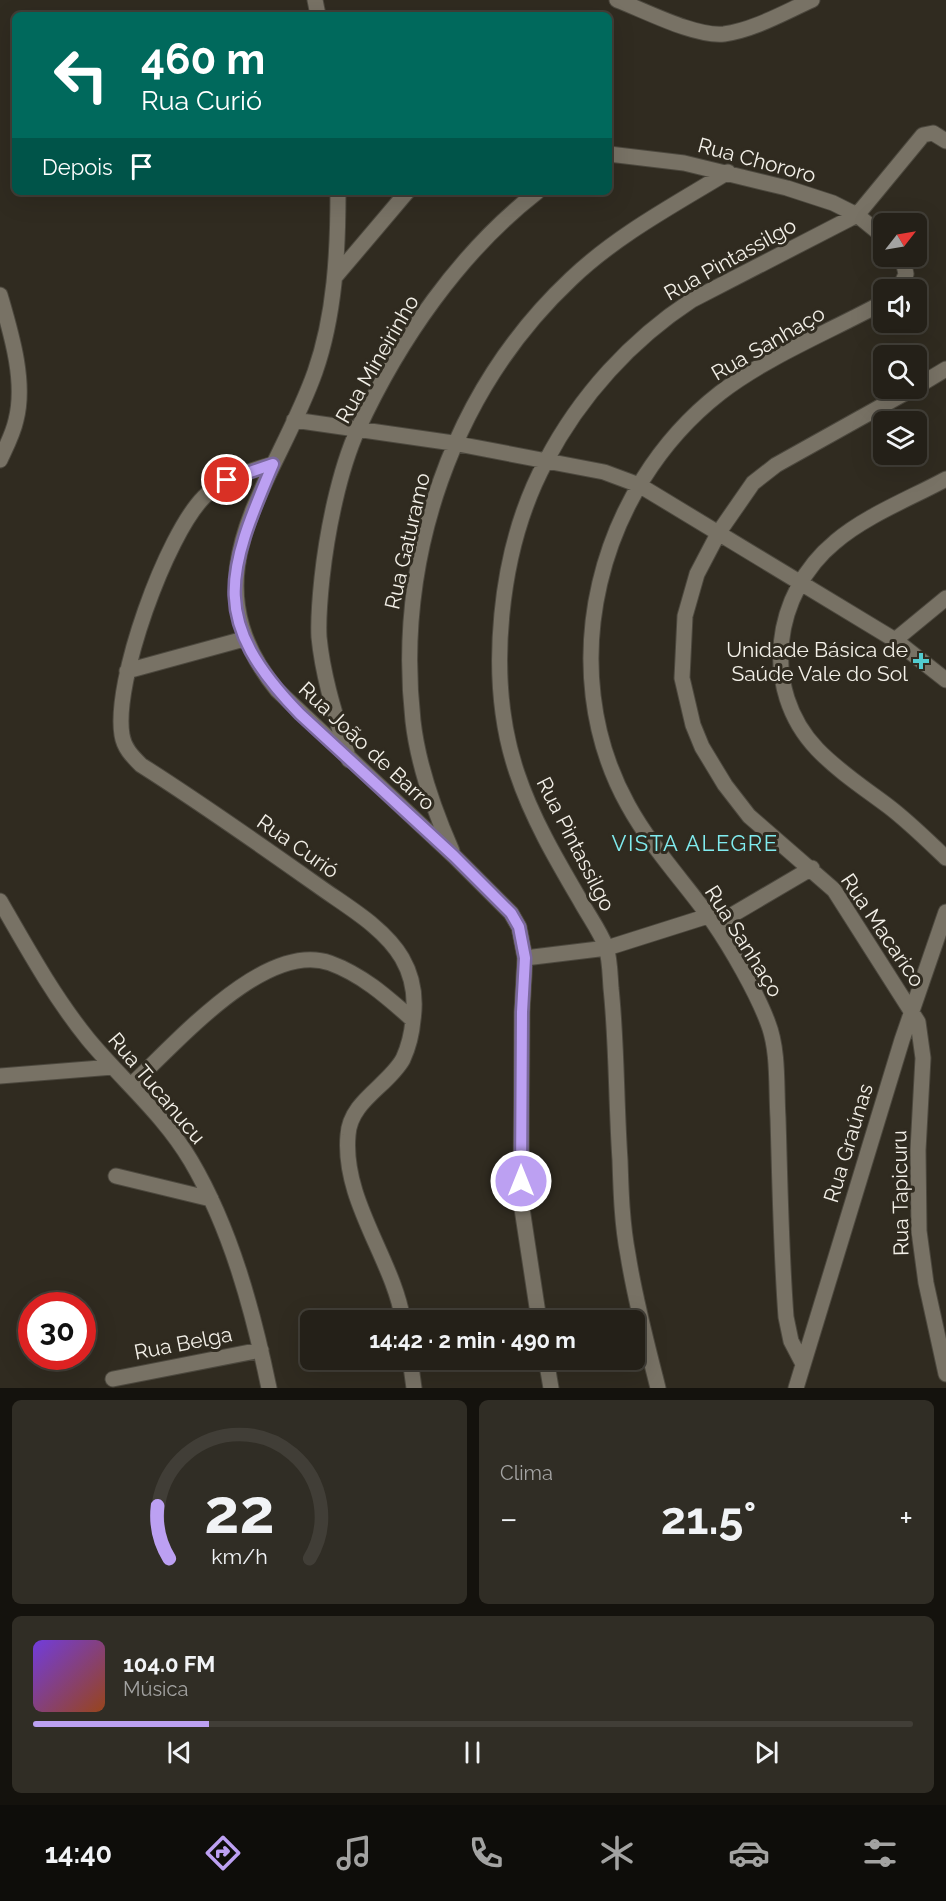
<!DOCTYPE html>
<html lang="pt">
<meta charset="utf-8">
<style>
body{margin:0;font-family:Raleway,sans-serif;background:#302d25;color:#f1f3f6;height:100vh;display:flex;flex-direction:column;font-size:22px;white-space:nowrap}
*{box-sizing:border-box;margin:0}
p{font-size:20px;color:#a3a3a2}
.icon{flex:none;width:33px;height:33px;fill:none;stroke:currentColor;stroke-width:2;stroke-linecap:round;stroke-linejoin:round}
.map{position:relative;height:1388px;overflow:hidden}
.drawer{display:flex;flex-direction:column;gap:12px;padding:12px;background:#14120d;flex:1}
.drawer>*{flex:none}
.top-card{position:absolute;left:12px;top:12px;width:600px;height:183px;border-radius:9px;box-shadow:0 6px 24px #0002,0 0 0 2px #413e37;background:#00695c;color:#fff;overflow:hidden}
.needle{width:39px;rotate:59deg}
.tools{position:absolute;left:873px;top:213px;display:grid;gap:12px}
.tools a{display:grid;place-items:center;width:54px;height:54px;border-radius:9px;background:#242018;box-shadow:0 6px 24px #0002,0 0 0 2px #413e37;font-size:30px}
.speed{position:absolute;left:18px;top:1292px;display:flex;gap:12px;font-size:30px;font-weight:700;text-align:center}
.speed>*{display:grid;place-content:center;width:78px;height:78px;border-radius:50%;background:#242018;box-shadow:0 6px 24px #0002,0 0 0 2px #413e37;line-height:1}
.speed .limit{border:9px solid #d22;background:#fff;color:#111}
.pin{position:absolute;display:grid;place-items:center;width:51px;height:51px;color:#fff;margin:-26px;border:3px solid #fff;border-radius:50%;box-shadow:0 2px 6px #0007}
.me{position:absolute;width:66px;margin:-33px;rotate:0deg;stroke-linejoin:round;filter:drop-shadow(0 0 4px #0008)}
.turn{display:flex;align-items:center;gap:21px;height:126px;padding:0 30px;font-size:27px}
.turn .icon{width:78px;height:78px;stroke-width:2.5}
.turn b{display:block;font-size:42px;line-height:51px}
.then{display:flex;align-items:center;height:57px;padding:0 30px;background:#0003;gap:12px;font-size:22px}
.big{font-size:45px;font-weight:700;line-height:1.1}
.drawer .widget{flex:1;display:flex;flex-direction:column;justify-content:center;gap:9px;min-width:0;padding:0 21px;border-radius:9px;background:#302d25}
.drawer .dial{align-items:center;gap:0}
.dial svg{height:156px;overflow:visible;fill:none;stroke:#413e37;stroke-width:7;stroke-linecap:round;text-anchor:middle}
.dial text{fill:#f1f3f6;stroke:none}
.song{display:flex;align-items:center;gap:18px}
.cover{width:72px;height:72px;border-radius:9px;background:linear-gradient(135deg,hsl(260 70% 55%),hsl(20 70% 35%))}
.played{height:6px;border-radius:3px;background:linear-gradient(90deg,#bca0f2 20%,#413e37 20%)}
.keys{display:flex;justify-content:space-around;direction:ltr}
.heat{display:flex;justify-content:space-between;align-items:center;font-size:33px;direction:ltr}
.drawer .tiles{flex:1;display:grid;gap:12px;grid-template-columns:1fr 1fr}
.widget:last-child{grid-column:span 2}
.trip{position:absolute;left:300px;top:1310px;width:345px;height:60px;border-radius:9px;background:#242018;box-shadow:0 6px 24px #0002,0 0 0 2px #413e37;font-weight:700;line-height:60px;text-align:center}
.dock{display:flex;height:96px;justify-content:space-around;align-items:center;background:#0e0d0a;color:#a3a3a2}
.dock .icon{width:42px;height:42px}
.dock .selected{color:#bca0f2}
.dock b{font-size:27px;color:#f1f3f6}
.map>svg:first-child{display:block}
.lines{fill:none;stroke-linecap:round;stroke-linejoin:round}
.minor-casing{stroke:#4c483e;stroke-width:17}
.minor{stroke:#787265;stroke-width:15}
.route-casing{stroke:#7a689d;stroke-width:15}
.route{stroke:#bca0f2;stroke-width:10}
.poi-dot{fill:#52ccd0;stroke:#302b20;stroke-width:2}
.labels{text-anchor:middle;dominant-baseline:central;stroke-width:6;stroke-linejoin:round;paint-order:stroke}
.street-label{font-size:21px;fill:#f2efe7;stroke:#302b20}
.poi-label{font-size:21px;fill:#f2efe7;stroke:#302b20;text-anchor:end}
.neighbourhood-label{font-size:22px;letter-spacing:1.5px;fill:#80ecef;stroke:#302b20}
</style>
<div class="map">
<svg width="946" height="1388" viewBox="0 0 946 1388">
<rect width="100%" height="100%" fill="#302b20"/>
<g class="lines">
<g class="minor-casing">
<path id="minor" d="M 315,0 L 318,15
M 617,0 C 646,11 695,37 724,34 C 754,30 785,12 812,0
M 609,154 L 684,163 L 787,188 L 833,203 L 857,215 L 884,237
M 338,192 C 338,251 335,315 315,372 C 275,485 183,574 277,690 L 454,856 L 511,913 L 519,927 L 525,958 L 522,1012 L 521,1202 L 539,1320
M 335,277 L 407,192
M 899,290 L 906,274 L 902,256
M 0,295 C 11,333 26,381 16,420 C 13,434 6,447 0,460
M 916,387 L 946,369
M 914,388 L 776,465 L 753,483 L 719,532 L 697,574 L 685,616 L 682,678 L 693,725 L 702,747 L 725,785 L 749,816 L 834,890 L 918,1022 L 923,1058 L 918,1150 L 919,1231 L 926,1283 L 946,1374
M 294,420 L 453,443 L 604,472 L 639,485 L 895,640 L 946,680
M 273,464 C 248,472 223,478 204,497 C 166,535 113,682 122,735 C 124,748 132,756 141,765 C 201,803 259,844 317,885 C 346,906 384,927 402,958 C 413,977 416,999 413,1020 C 412,1032 408,1048 403,1059 C 388,1086 350,1101 348,1135 C 342,1200 393,1259 403,1320
M 946,479 C 911,498 865,516 835,542 C 773,593 760,689 817,749 C 838,771 864,788 888,806 C 909,822 927,840 946,858
M 895,640 L 946,598
M 127,671 L 244,639
M 349,760 C 337,720 323,679 319,637 C 318,618 320,597 322,578 C 327,532 339,471 358,429 C 399,340 460,252 537,192
M 452,851 C 434,810 418,765 413,721 C 395,558 452,391 571,279 C 617,235 674,205 728,172
M 0,901 C 27,948 54,997 88,1039 C 122,1080 164,1115 191,1161 C 231,1229 253,1311 269,1388
M 715,925 L 812,868
M 525,958 L 607,948 L 708,916
M 0,1076 L 113,1067
M 131,1085 C 175,1045 264,940 330,963 C 363,975 388,998 413,1020
M 116,1176 L 211,1199
M 410,1359 L 414,1388
M 546,1359 L 551,1388
M 802,1362 L 791,1341 L 786,1317 C 781,1251 780,1185 778,1118 C 776,1088 779,1051 768,1023 C 757,993 731,948 713,922 C 685,883 651,847 628,805 C 552,668 598,488 720,393 C 768,356 831,331 884,302
M 113,1379 L 261,1350
M 658,1388 C 647,1344 635,1300 628,1255 C 622,1224 621,1192 620,1160 C 616,1103 617,1045 611,988 C 610,975 610,959 606,947 C 600,931 588,915 580,900 C 556,859 532,818 517,773 C 485,679 499,548 546,461 C 580,396 631,340 692,300 L 857,215 L 923,135 L 933,133 L 946,141
M 796,1388 L 902,1040 L 946,912"/>
</g>
<use href="#minor" class="minor"/>
</g>
<g class="lines">
<g class="route-casing">
<path id="route" d="M 227,480 L 273,464 C 226,575 209,620 300,714 L 454,856 L 511,913 L 519,927 L 525,958 L 522,1012 L 521,1181"/>
</g>
<use href="#route" class="route"/>
</g>
<path class="poi-dot" d="M918 652h6v6h6v6h-6v6h-6v-6h-6v-6h6z"/>
<g class="labels">
<g class="street-label">
<text transform="translate(757 160) rotate(15)">Rua Chororo</text>
<text transform="translate(730 259) rotate(-29)">Rua Pintassilgo</text>
<text transform="translate(768 343) rotate(-30)">Rua Sanhaço</text>
<text transform="translate(377 359) rotate(-60)">Rua Mineirinho</text>
<text transform="translate(407 541) rotate(-77)">Rua Gaturamo</text>
<text transform="translate(367 746) rotate(43)">Rua João de Barro</text>
<text transform="translate(576 844) rotate(63)">Rua Pintassilgo</text>
<text transform="translate(298 846) rotate(35)">Rua Curió</text>
<text transform="translate(883 930) rotate(56)">Rua Macarico</text>
<text transform="translate(744 941) rotate(58)">Rua Sanhaço</text>
<text transform="translate(157 1088) rotate(50)">Rua Tucanucu</text>
<text transform="translate(848 1143) rotate(-73)">Rua Graúnas</text>
<text transform="translate(900 1193) rotate(-91)">Rua Tapicuru</text>
<text transform="translate(183 1343) rotate(-11)">Rua Belga</text>
</g>
<g class="poi-label">
<text x="908" y="649">Unidade Básica de<tspan x="908" dy="24">Saúde Vale do Sol</tspan></text>
</g>
<g class="neighbourhood-label">
<text x="695" y="843">VISTA ALEGRE</text>
</g>
</g>
</svg>
<div class="tools">
<a><svg class="needle" viewBox="-14 -14 28 28"><path d="M0-13l5 13h-10z" fill="#e53935"/><path d="M0 13l5-13h-10z" fill="#a3a3a2"/></svg></a>
<a><svg class="icon" aria-label="sound" viewBox="0 0 24 24"><path d="M4 9h4l5-4v14l-5-4H4zM17 9q2 3 0 6"/></svg></a>
<a><svg class="icon" aria-label="search" viewBox="0 0 24 24"><circle cx="10" cy="10" r="6"/><path d="M15 15l6 6"/></svg></a>
<a><svg class="icon" aria-label="layers" viewBox="0 0 24 24"><path d="M12 4l9 5-9 5-9-5zM3 14l9 5 9-5"/></svg></a>
</div>
<div class="speed"><div class="limit">30</div></div>
<div class="pin" style="left:227px;top:480px;background:#d93025"><svg class="icon" aria-label="arrive" viewBox="0 0 24 24"><path d="M6 21V4h12l-3 4 3 4H6"/></svg></div>
<svg class="me" style="left:521px;top:1181px" viewBox="-20 -20 40 40"><circle r="17" fill="#bca0f2" stroke="#fff" stroke-width="3"/><path d="M0-11L8 9 0 5-8 9z" fill="#fff"/></svg>
<div class="trip">14:42 · 2 min · 490 m</div>
<div class="top-card">
<div class="turn"><svg class="icon" aria-label="left" viewBox="0 0 24 24"><path d="M17 20v-9H6M10 6l-5 5 5 5"/></svg><div><b>460 m</b>Rua Curió</div></div>
<div class="then">Depois<svg class="icon" aria-label="arrive" viewBox="0 0 24 24"><path d="M6 21V4h12l-3 4 3 4H6"/></svg></div>
</div>
</div>
<section class="drawer">
<div class="tiles">
<div class="widget dial"><svg viewBox="0 0 100 80">
<path d="M14 69A42 42 0 1 1 86 69"/>
<path d="M14 69A42 42 0 0 1 8 42" stroke="#bca0f2"/>
<text x="50" y="56" font-size="32" font-weight="700">22</text>
<text x="50" y="72" font-size="11">km/h</text>
</svg></div>
<div class="widget"><p>Clima</p>
<div class="heat"><a>−</a><b class="big">21.5°</b><a>+</a></div>
</div>
<div class="widget">
<div class="song"><i class="cover"></i><div><b>104.0 FM</b><p>Música</p></div></div>
<div class="played"></div>
<div class="keys"><svg class="icon" aria-label="previous" viewBox="0 0 24 24"><path d="M18 5L8 12l10 7zM5 5v14"/></svg><svg class="icon" aria-label="pause" viewBox="0 0 24 24"><path d="M8 5v14M16 5v14"/></svg><svg class="icon" aria-label="next" viewBox="0 0 24 24"><path d="M6 5l10 7-10 7zM19 5v14"/></svg></div>
</div>
</div>
</section>
<nav class="dock">
<b>14:40</b>
<svg class="icon selected" aria-label="directions" viewBox="0 0 24 24"><path d="M12 3l9 9-9 9-9-9zM9 14v-3h6M13 9l2 2-2 2"/></svg>
<svg class="icon" aria-label="music" viewBox="0 0 24 24"><path d="M9 18V5l10-2v13"/><circle cx="6" cy="18" r="3"/><circle cx="16" cy="16" r="3"/></svg>
<svg class="icon" aria-label="phone" viewBox="0 0 24 24"><path d="M5 4h4l2 5-3 2q2 4 5 5l2-3 5 2v4C11 20 4 13 5 4z"/></svg>
<svg class="icon" aria-label="climate" viewBox="0 0 24 24"><path d="M12 3v18M4 7l16 10M4 17L20 7"/></svg>
<svg class="icon" aria-label="car" viewBox="0 0 24 24"><path d="M5 17H2v-5l4-1 3-4h7l3 4 3 1v5h-3M9 17h6M6 11h13"/><circle cx="7" cy="17" r="2"/><circle cx="17" cy="17" r="2"/></svg>
<svg class="icon" aria-label="filters" viewBox="0 0 24 24"><path d="M4 7h16M4 17h16"/><circle cx="9" cy="7" r="2"/><circle cx="15" cy="17" r="2"/></svg>
</nav>
